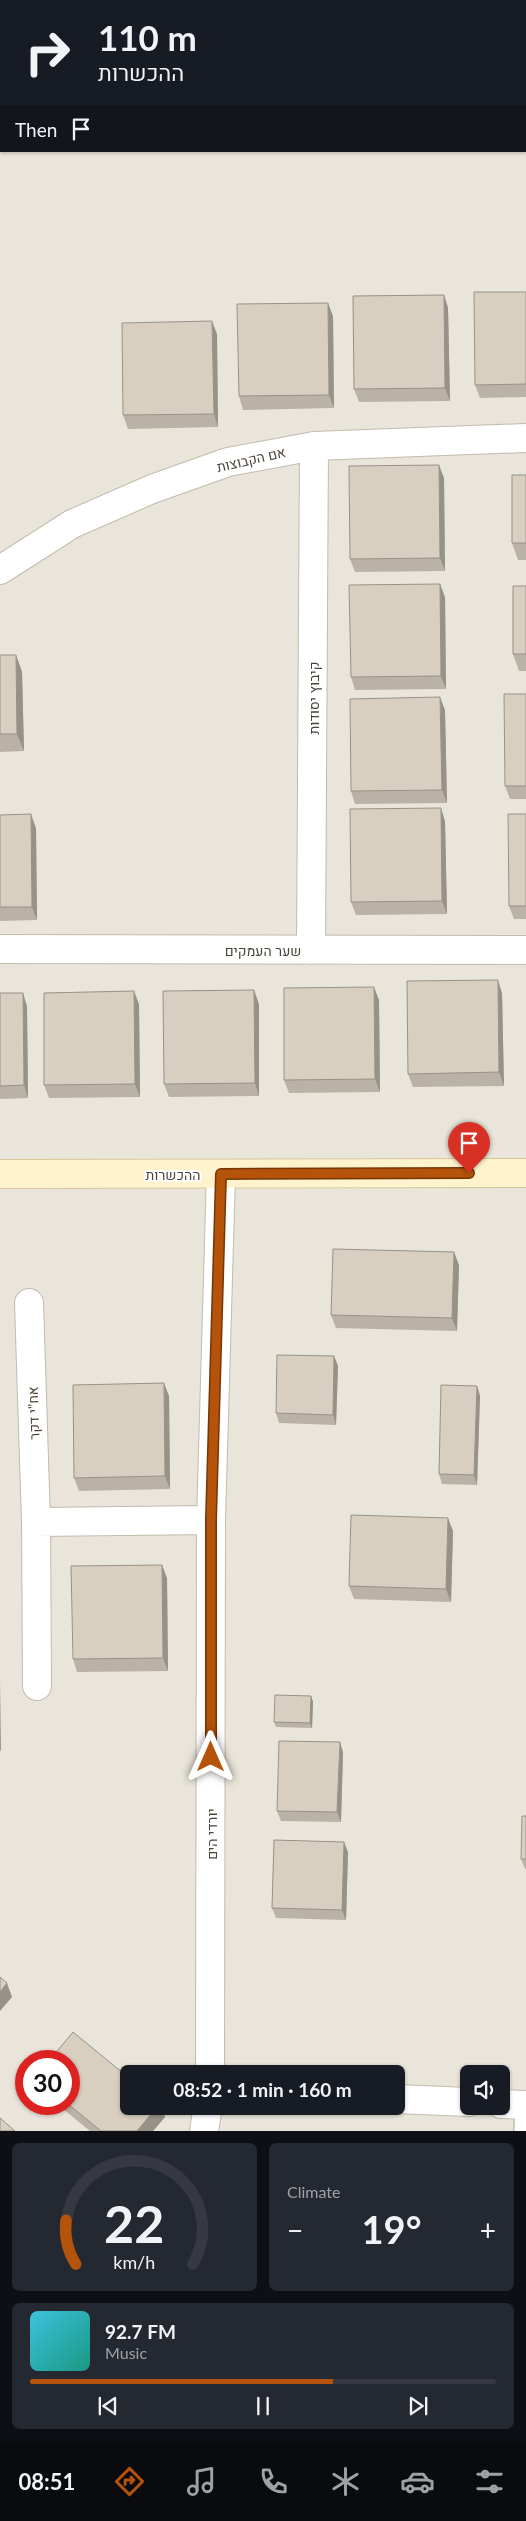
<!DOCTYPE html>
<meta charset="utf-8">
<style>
body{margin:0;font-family:Lato,Heebo,sans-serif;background:#242831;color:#f1f3f6;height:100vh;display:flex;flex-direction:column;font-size:19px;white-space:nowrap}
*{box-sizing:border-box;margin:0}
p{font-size:16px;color:#9ea1a6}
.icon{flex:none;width:28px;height:28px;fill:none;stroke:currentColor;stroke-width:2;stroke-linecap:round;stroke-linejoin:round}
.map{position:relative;height:2131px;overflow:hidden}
.sheet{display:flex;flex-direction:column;gap:12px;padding:12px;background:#0d0f14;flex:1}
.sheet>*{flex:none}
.guide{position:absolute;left:0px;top:0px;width:526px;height:152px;box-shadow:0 1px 4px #0004;background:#171b24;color:#f1f3f6;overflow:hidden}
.controls{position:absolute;left:460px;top:2065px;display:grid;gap:10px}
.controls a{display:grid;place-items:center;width:50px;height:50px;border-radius:8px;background:#171b24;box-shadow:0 1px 4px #0004;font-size:25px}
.speed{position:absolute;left:15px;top:2050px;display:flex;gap:10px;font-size:25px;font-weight:700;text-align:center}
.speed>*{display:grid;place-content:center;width:65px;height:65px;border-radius:50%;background:#171b24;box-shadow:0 1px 4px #0004;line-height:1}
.speed .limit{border:8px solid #d22;background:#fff;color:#111}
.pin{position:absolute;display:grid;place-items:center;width:42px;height:42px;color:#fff;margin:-51px -21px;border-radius:50% 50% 50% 0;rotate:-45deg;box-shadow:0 0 5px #0007}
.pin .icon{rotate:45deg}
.me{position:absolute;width:55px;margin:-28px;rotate:0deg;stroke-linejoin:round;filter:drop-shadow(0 0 4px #0008)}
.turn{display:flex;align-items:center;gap:18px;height:105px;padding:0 15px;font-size:22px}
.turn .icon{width:65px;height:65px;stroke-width:2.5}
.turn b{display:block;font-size:35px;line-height:42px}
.then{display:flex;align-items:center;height:48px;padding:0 15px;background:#0003;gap:10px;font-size:19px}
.big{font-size:38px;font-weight:700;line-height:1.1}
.sheet .widget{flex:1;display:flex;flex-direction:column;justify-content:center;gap:8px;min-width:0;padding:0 18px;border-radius:8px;background:#242831}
.sheet .dial{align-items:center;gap:0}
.dial svg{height:130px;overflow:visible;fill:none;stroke:#363941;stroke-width:7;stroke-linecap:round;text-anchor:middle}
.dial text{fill:#f1f3f6;stroke:none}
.song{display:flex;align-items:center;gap:15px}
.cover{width:60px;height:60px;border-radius:8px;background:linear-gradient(135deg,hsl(190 70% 55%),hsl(170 70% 35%))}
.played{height:5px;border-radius:2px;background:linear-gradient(90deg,#b45309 65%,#363941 65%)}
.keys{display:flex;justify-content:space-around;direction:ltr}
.heat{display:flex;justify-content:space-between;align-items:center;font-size:28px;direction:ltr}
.sheet .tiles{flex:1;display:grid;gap:12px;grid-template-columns:1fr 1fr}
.widget:last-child{grid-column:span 2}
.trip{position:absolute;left:120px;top:2065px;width:285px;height:50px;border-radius:8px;background:#171b24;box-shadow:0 1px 4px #0004;font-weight:700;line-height:50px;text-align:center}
.dock{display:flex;height:80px;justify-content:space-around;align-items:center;background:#090b0e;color:#9ea1a6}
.dock .icon{width:35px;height:35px}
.dock .active{color:#b45309}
.dock b{font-size:22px;color:#f1f3f6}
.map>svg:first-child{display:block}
.residential{fill:#eae5da;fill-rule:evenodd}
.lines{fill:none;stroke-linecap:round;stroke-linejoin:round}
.stream{stroke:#a9d4f2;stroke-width:10}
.lane-casing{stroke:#c2bbae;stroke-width:18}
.street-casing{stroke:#c2bbae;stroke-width:30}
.secondary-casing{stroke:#d6c79b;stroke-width:30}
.lane{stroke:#fff;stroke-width:15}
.street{stroke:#fff;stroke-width:28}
.secondary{stroke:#fff3cd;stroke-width:28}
.wall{fill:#bab2a6}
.shaded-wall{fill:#979187}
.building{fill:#d8cfc1;stroke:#979187}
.route-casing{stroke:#753606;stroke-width:12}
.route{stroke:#b45309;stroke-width:9}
.labels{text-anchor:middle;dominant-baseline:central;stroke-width:4;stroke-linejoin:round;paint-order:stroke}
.street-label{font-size:14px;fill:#4b4439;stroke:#fff}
</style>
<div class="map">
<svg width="526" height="2131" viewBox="0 0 526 2131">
<rect width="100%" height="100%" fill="#f6f3ec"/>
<path class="residential" d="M 0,0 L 526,0 L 526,2131 L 0,2131 ZM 1,1 L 525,1 L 525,151 L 1,151 ZM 26,2061 L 69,2061 L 69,2104 L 26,2104 ZM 129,2074 L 396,2074 L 396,2106 L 129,2106 ZM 469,2074 L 501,2074 L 501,2106 L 469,2106 Z"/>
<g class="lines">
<path class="stream" d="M 0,99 L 1,100
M 525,140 L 526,140"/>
<g class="lane-casing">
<path id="lane" d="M 522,2131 L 523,2105"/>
</g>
<g class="street-casing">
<path id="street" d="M 0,570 L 72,524 L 152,489 L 228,462 L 314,446 L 526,438
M 0,949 L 526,950
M 311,950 L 314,446
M 29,1303 L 36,1522 L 211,1520
M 36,1522 L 37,1686
M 210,2074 L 211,1520 L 221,1174
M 396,2099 L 469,2102
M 501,2104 L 526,2105
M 204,2131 L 208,2106"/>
</g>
<g class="secondary-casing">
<path id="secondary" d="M 0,1174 L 526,1173"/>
</g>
<use href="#lane" class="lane"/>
<use href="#street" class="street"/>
<use href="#secondary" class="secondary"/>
</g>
<path class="wall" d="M 526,292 L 526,397 L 480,398 L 475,385 Z
M 444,295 L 448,308 L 450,401 L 359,402 L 354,389 Z
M 333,316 L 334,408 L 243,410 L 239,396 Z
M 217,334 L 218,427 L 128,429 L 123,415 Z
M 526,475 L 526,560 L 518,560 L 512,543 Z
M 444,478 L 445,571 L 355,572 L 350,559 Z
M 526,586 L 526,671 L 519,671 L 513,654 Z
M 445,597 L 446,689 L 355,690 L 351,677 Z
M 0,655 L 16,655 L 22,672 L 24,751 L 0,752 Z
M 526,694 L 526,799 L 510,799 L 505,786 Z
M 445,710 L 447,803 L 355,804 L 351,791 Z
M 526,814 L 526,919 L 514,919 L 509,906 Z
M 0,815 L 36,828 L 37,920 L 0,921 Z
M 445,821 L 447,914 L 356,915 L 351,902 Z
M 0,993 L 27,1006 L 28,1098 L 0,1099 Z
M 502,993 L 504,1086 L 413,1087 L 408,1074 Z
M 379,1000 L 380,1092 L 289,1093 L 284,1080 Z
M 139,1004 L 140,1097 L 49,1098 L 44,1085 Z
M 259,1004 L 259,1096 L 169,1097 L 164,1084 Z
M 459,1265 L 457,1331 L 336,1328 L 331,1315 Z
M 334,1356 L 338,1366 L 336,1425 L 279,1423 L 276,1413 Z
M 477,1386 L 480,1396 L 477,1485 L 442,1484 L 439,1474 Z
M 169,1396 L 170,1489 L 79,1491 L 74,1478 Z
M 453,1531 L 451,1602 L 354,1599 L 349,1586 Z
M 167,1578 L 168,1671 L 77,1672 L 73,1659 Z
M 311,1696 L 313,1702 L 312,1728 L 276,1727 L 274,1722 Z
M 343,1752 L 341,1822 L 281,1821 L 277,1811 Z
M 526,1816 L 526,1869 L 525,1869 L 521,1859 Z
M 348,1852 L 346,1920 L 276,1918 L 272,1908 Z
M 57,2104 L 129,2106 L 161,2106 L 165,2117 L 153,2131 L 90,2131 Z"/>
<path class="shaded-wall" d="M 444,295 L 448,308 L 450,401 L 445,388 Z
M 328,303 L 333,316 L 334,408 L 329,395 Z
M 212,321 L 217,334 L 218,427 L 214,414 Z
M 439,465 L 444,478 L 445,571 L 440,558 Z
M 440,584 L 445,597 L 446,689 L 441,676 Z
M 16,655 L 22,672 L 24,751 L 17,734 Z
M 440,697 L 445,710 L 447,803 L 442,790 Z
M 441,808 L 445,821 L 447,914 L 442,901 Z
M 31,814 L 36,828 L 37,920 L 32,907 Z
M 498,980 L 502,993 L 504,1086 L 499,1072 Z
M 374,987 L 379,1000 L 380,1092 L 375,1079 Z
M 254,990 L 259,1004 L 259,1096 L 255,1083 Z
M 134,991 L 139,1004 L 140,1097 L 135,1084 Z
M 23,993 L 27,1006 L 28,1098 L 24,1085 Z
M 454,1252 L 459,1265 L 457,1331 L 452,1318 Z
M 334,1356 L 338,1366 L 336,1425 L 333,1415 Z
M 164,1383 L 169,1396 L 170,1489 L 165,1476 Z
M 477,1386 L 480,1396 L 477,1485 L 474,1475 Z
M 448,1518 L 453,1531 L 451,1602 L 446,1589 Z
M 162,1565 L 167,1578 L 168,1671 L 163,1658 Z
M 0,1679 L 1,1752 L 0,1749 Z
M 311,1696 L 313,1702 L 312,1728 L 310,1723 Z
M 340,1742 L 343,1752 L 341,1822 L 337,1812 Z
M 344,1842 L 348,1852 L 346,1920 L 342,1910 Z
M 7,1983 L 12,1997 L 0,2011 L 0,1992 Z
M 158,2106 L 161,2106 L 165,2117 L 153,2131 L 137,2131 Z"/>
<path class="building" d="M 474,292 L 526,292 L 526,384 L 475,385 Z
M 444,295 L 445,388 L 354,389 L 353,296 Z
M 328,303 L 329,395 L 239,396 L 237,304 Z
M 212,321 L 214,414 L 123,415 L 122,323 Z
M 439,465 L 440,558 L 350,559 L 349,466 Z
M 512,475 L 526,475 L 526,543 L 512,543 Z
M 440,584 L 441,676 L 351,677 L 349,585 Z
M 513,586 L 526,586 L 526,654 L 513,654 Z
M 0,655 L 16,655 L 17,734 L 0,734 Z
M 504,694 L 526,694 L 526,786 L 505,786 Z
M 440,697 L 442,790 L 351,791 L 350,699 Z
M 441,808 L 442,901 L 351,902 L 350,809 Z
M 31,814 L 32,907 L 0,907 L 0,815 Z
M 508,814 L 526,814 L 526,906 L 509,906 Z
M 498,980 L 499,1072 L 408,1074 L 407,981 Z
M 374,987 L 375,1079 L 284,1080 L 284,988 Z
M 254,990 L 255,1083 L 164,1084 L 163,991 Z
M 134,991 L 135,1084 L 44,1085 L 44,993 Z
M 0,993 L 23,993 L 24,1085 L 0,1086 Z
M 333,1249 L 454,1252 L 452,1318 L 331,1315 Z
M 277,1355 L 334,1356 L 333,1415 L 276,1413 Z
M 164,1383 L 165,1476 L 74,1478 L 73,1385 Z
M 441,1385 L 477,1386 L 474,1475 L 439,1474 Z
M 351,1515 L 448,1518 L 446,1589 L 349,1586 Z
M 162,1565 L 163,1658 L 73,1659 L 71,1566 Z
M 275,1695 L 311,1696 L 310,1723 L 274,1722 Z
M 279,1741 L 340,1742 L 337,1812 L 277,1811 Z
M 522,1816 L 526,1816 L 526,1859 L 521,1859 Z
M 274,1840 L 344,1842 L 342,1910 L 272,1908 Z
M 0,1977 L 7,1983 L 0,1992 Z
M 73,2032 L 129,2078 L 129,2106 L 158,2106 L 137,2131 L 101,2131 L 68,2104 L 69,2061 L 49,2061 Z
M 0,2118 L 15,2131 L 0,2131 Z"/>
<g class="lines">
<g class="route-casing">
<path id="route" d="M 211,1757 L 211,1520 L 221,1174 L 469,1173"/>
</g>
<use href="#route" class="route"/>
</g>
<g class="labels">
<g class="street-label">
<text transform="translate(251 459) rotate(-13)">אם הקבוצות</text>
<text transform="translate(313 698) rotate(-90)">קיבוץ יסודות</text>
<text x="263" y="950">שער העמקים</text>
<text x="173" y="1174">ההכשרות</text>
<text transform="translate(33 1413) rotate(-92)">אח"י דקר</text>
<text transform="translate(211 1834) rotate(-90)">יורדי הים</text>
</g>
</g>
</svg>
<div class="controls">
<a><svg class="icon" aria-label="sound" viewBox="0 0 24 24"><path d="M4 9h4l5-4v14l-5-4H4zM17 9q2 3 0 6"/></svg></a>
</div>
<div class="speed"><div class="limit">30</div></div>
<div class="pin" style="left:469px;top:1173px;background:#d93025"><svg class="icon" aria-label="arrive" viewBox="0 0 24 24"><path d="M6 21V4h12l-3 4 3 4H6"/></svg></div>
<svg class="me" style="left:211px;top:1757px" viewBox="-20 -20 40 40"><path d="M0-17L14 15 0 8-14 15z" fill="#b45309" stroke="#fff" stroke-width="4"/></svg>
<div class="trip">08:52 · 1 min · 160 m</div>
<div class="guide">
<div class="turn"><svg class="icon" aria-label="right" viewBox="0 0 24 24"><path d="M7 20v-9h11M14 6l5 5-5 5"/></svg><div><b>110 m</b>ההכשרות</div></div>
<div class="then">Then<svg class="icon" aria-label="arrive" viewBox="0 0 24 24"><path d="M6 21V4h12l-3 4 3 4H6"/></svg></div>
</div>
</div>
<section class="sheet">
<div class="tiles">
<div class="widget dial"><svg viewBox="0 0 100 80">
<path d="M14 69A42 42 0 1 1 86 69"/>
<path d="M14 69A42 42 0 0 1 8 42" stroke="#b45309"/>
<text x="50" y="56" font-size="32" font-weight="700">22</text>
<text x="50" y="72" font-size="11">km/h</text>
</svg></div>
<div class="widget"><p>Climate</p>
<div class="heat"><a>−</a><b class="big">19°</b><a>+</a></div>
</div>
<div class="widget">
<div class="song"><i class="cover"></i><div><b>92.7 FM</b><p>Music</p></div></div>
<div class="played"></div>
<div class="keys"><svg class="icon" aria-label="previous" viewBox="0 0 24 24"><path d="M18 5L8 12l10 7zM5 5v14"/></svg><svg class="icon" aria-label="pause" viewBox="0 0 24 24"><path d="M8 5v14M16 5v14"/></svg><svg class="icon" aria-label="next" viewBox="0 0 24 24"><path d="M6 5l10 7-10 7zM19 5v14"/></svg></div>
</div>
</div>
</section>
<nav class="dock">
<b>08:51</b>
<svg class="icon active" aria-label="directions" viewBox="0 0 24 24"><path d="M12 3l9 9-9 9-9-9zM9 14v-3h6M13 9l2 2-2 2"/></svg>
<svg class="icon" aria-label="music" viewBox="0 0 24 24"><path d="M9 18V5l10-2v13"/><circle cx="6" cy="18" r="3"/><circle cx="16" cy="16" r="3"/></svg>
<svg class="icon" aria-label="phone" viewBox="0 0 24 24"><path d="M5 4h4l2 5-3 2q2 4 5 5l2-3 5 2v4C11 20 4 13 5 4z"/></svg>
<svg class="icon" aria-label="climate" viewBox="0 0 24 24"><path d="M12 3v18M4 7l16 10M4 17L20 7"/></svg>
<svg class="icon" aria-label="car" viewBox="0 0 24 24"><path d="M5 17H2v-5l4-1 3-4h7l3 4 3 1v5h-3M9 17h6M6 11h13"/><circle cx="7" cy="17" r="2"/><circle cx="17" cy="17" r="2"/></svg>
<svg class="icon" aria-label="filters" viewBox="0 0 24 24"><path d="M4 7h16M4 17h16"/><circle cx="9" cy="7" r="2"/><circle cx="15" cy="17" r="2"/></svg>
</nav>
